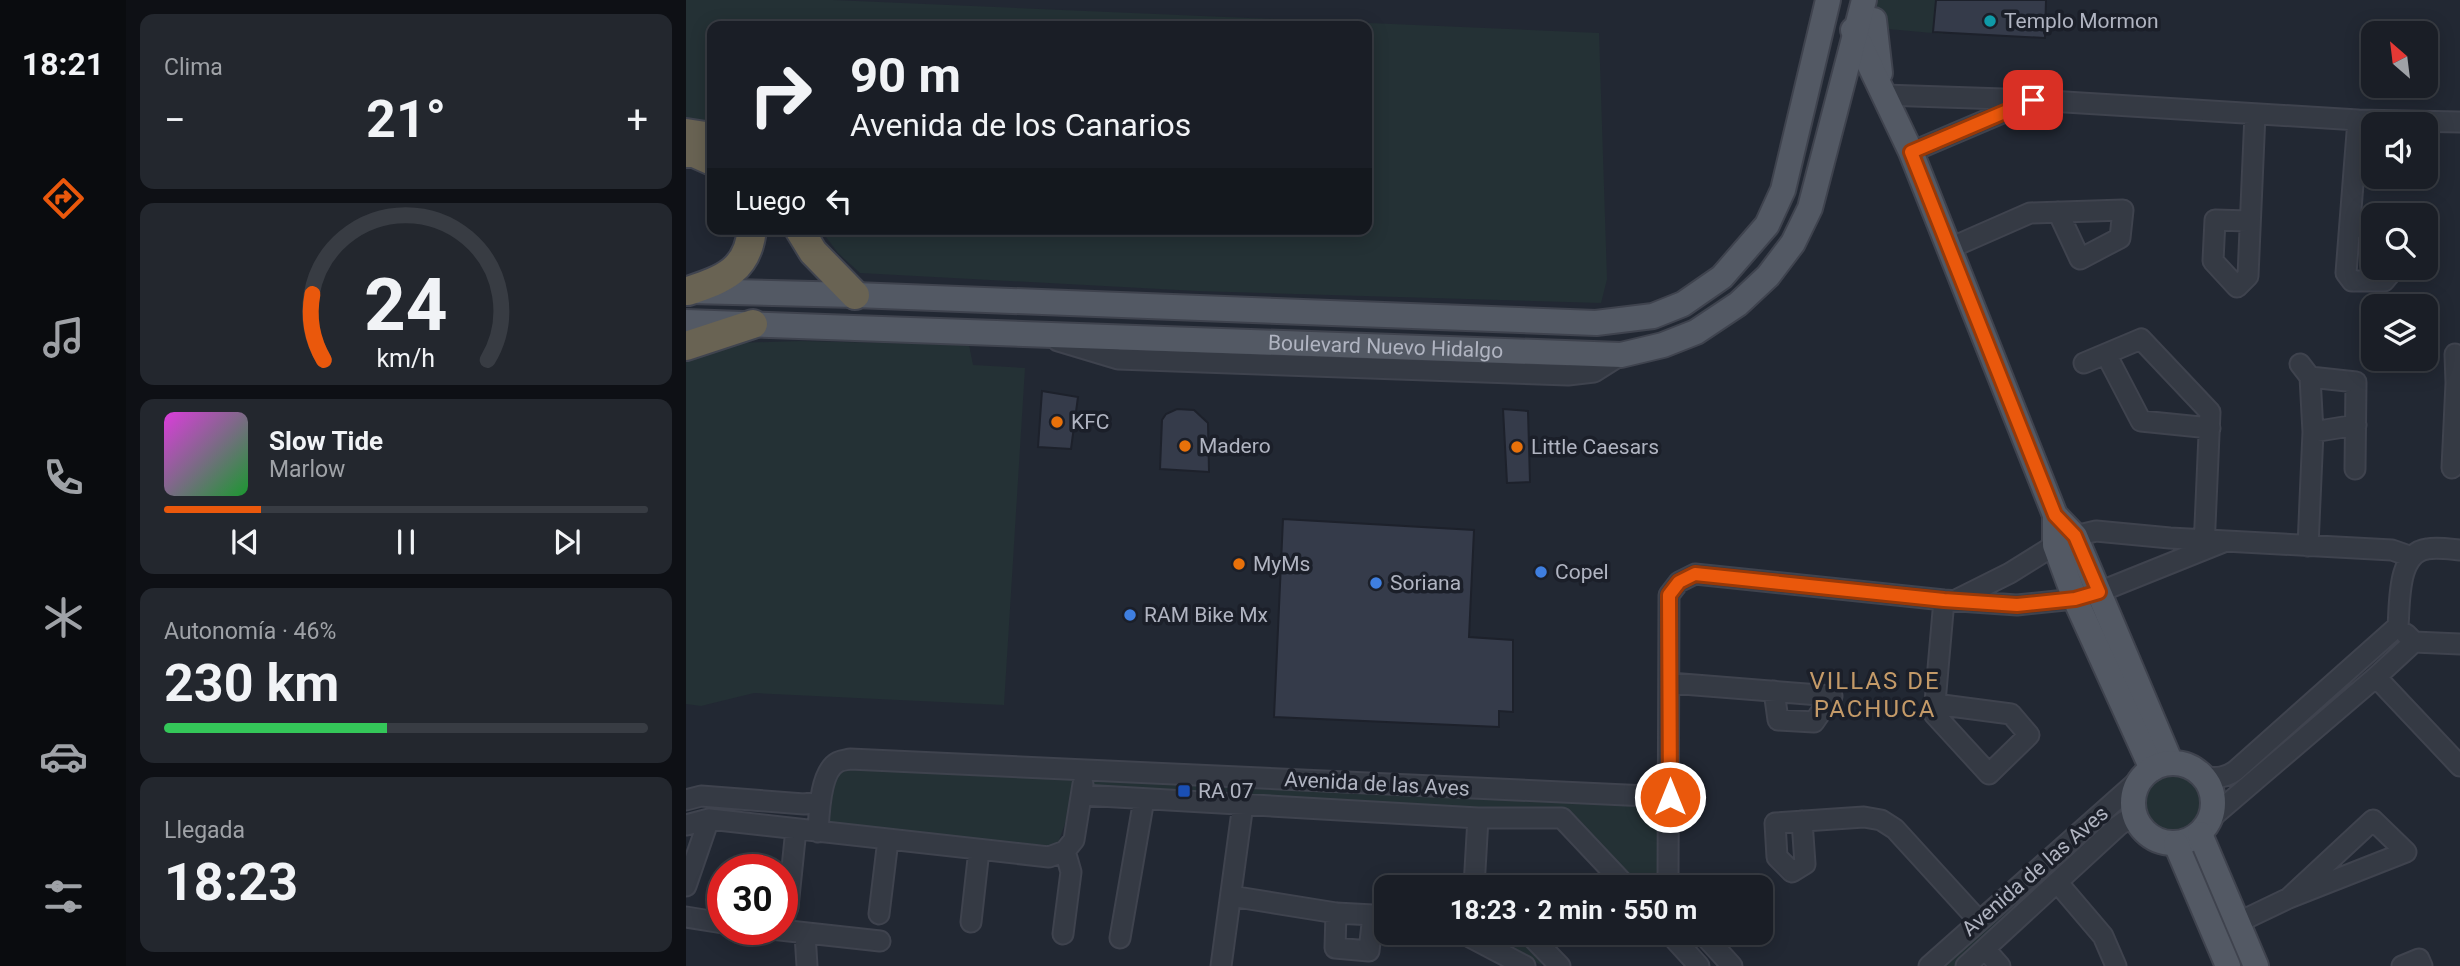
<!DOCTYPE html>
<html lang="es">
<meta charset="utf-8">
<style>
body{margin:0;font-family:Roboto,sans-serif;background:#23272e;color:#f1f3f6;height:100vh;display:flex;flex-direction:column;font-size:26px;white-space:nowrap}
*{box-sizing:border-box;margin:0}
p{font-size:23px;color:#9fa2a7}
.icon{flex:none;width:38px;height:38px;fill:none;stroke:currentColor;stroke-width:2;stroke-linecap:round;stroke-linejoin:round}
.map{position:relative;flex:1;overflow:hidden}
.panel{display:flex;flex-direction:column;gap:14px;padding:14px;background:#0e1015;width:560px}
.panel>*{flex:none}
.top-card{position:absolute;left:21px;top:21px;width:665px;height:214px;border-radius:14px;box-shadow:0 4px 18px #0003,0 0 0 2px #383c43;background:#1a1e26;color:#f1f3f6;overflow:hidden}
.needle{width:46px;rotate:332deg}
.fabs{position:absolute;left:1675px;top:21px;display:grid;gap:14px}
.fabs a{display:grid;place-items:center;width:77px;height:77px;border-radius:14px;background:#1a1e26;box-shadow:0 4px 18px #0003,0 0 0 2px #383c43;font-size:35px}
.speed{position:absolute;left:21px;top:854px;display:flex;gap:14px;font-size:35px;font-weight:700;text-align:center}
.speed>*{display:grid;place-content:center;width:91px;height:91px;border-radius:50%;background:#1a1e26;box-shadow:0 4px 18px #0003,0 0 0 2px #383c43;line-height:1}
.speed .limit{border:10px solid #d22;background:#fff;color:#111}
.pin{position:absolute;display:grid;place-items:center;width:60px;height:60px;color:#fff;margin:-30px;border-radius:14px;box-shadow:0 4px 10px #0006}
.me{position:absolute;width:77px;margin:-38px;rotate:0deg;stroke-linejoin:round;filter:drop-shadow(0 0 5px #0008)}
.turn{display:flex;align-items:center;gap:24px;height:147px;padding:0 28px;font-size:32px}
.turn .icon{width:91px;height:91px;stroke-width:2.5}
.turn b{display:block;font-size:49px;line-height:60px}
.then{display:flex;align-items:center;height:66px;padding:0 28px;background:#0003;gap:14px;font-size:26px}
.big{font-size:52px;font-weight:700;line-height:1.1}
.panel .tile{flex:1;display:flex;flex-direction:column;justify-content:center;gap:10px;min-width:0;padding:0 24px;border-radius:14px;background:#23272e}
.panel .dial{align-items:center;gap:0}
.dial svg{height:182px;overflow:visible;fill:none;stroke:#383c43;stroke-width:7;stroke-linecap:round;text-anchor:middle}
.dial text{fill:#f1f3f6;stroke:none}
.song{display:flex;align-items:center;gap:21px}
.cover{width:84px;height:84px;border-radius:10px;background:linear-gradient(135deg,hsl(300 70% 55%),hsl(130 70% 35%))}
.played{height:7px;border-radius:4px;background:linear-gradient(90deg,#ea580c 20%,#383c43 20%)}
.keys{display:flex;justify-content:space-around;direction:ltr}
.heat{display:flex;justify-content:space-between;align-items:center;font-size:38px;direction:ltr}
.charge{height:10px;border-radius:5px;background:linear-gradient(90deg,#34c759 46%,#383c43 0)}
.trip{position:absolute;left:688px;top:875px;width:399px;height:70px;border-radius:14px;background:#1a1e26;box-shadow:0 4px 18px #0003,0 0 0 2px #383c43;font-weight:700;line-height:70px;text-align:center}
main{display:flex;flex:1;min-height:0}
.tab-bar{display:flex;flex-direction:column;width:126px;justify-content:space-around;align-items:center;background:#0a0c0f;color:#9fa2a7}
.tab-bar .icon{width:49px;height:49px}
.tab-bar .active{color:#ea580c}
.tab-bar b{font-size:32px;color:#f1f3f6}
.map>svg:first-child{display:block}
.green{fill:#243135}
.building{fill:#353b4a;stroke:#1d212b;stroke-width:2}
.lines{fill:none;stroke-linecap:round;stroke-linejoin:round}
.minor-casing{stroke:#3f434e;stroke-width:23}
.major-casing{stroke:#3f434e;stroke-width:28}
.highway-casing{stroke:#40444f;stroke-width:32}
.minor{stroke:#353a44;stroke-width:19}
.major{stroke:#535964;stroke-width:24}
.highway{stroke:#696353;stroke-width:28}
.route-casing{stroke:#983908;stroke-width:18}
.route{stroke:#ea580c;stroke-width:12}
.culture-dot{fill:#0f9aa8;stroke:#1b1f29;stroke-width:2.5}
.food-dot{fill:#e8710a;stroke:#1b1f29;stroke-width:2.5}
.shop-dot{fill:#3f7fe0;stroke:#1b1f29;stroke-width:2.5}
.transit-dot{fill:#1a4fb4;stroke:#1b1f29;stroke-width:2.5}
.labels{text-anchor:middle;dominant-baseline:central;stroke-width:7;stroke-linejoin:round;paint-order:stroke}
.poi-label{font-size:21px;fill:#b0b4c1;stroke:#1b1f29;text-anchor:start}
.street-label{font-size:21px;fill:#b0b4c1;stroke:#1b1f29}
.quarter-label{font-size:24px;letter-spacing:2px;fill:#c49a68;stroke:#1b1f29}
</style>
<main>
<nav class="tab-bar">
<b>18:21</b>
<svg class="icon active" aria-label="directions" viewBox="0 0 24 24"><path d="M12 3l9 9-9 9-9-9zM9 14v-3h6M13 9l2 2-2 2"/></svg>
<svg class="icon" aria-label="music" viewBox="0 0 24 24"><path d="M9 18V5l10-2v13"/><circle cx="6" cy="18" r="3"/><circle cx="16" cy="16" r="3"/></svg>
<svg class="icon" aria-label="phone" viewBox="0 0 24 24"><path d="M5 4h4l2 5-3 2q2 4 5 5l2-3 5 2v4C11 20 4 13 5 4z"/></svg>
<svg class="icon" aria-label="climate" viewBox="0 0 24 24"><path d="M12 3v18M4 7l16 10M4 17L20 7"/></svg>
<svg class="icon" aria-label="car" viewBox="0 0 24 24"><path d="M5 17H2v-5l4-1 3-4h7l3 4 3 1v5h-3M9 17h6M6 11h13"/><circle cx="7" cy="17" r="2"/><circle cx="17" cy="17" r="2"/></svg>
<svg class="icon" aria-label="filters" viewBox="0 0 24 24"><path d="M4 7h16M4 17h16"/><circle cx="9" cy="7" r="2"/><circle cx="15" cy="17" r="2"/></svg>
</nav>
<section class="panel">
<div class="tile"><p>Clima</p>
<div class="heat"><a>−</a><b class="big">21°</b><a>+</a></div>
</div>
<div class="tile dial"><svg viewBox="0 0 100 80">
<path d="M14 69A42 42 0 1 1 86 69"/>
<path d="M14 69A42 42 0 0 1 9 40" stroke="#ea580c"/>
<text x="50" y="56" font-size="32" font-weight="700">24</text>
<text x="50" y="72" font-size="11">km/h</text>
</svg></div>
<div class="tile">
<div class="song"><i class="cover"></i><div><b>Slow Tide</b><p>Marlow</p></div></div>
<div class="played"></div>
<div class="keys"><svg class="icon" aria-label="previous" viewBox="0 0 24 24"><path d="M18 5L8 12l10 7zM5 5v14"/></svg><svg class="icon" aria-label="pause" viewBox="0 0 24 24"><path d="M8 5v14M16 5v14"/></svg><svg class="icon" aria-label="next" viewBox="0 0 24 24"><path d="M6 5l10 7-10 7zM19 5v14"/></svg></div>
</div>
<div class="tile"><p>Autonomía · 46%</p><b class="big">230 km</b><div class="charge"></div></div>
<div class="tile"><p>Llegada</p><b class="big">18:23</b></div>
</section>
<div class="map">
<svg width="1774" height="966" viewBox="0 0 1774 966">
<rect width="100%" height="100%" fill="#222833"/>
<path class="green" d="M 0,0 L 147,0 L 913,33 L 921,279 L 915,303 L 511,291 L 174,273 L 152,253 L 134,229 L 681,229 L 681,26 L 26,26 L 26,126 L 0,125 Z
M 1185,0 L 1262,0 L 1257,34 L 1180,27 Z
M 114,341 L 283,345 L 287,365 L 339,368 L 318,705 L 68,693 L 15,706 L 0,704 L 0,360 L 49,343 Z
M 154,768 L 977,802 L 977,887 L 950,887 L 880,817 L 390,793 L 371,846 L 139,827 L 141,800 Z
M 1481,769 C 1491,771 1503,772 1511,780 C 1532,800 1517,841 1487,840 C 1479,839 1469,834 1461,832 L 1449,808 L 1269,966 L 1247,966 L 1457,781 Z
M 789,933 L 836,933 L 862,956 L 855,965 Z"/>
<path class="building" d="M 1250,0 L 1360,0 L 1359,38 L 1247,32 Z
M 356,391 L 392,397 L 385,449 L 352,447 Z
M 491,409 L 508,410 L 522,423 L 523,472 L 474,469 L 476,420 L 480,414 Z
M 817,409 L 842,411 L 844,482 L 821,483 Z
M 597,519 L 788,530 L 783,637 L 827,640 L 827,712 L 813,711 L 813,727 L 588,717 Z"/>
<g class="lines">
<g class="minor-casing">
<path id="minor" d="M 1198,95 L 1347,100 L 1672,120 L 1774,122
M 1672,120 L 1660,273 L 1666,281 L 1698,281 L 1704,274 L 1704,268
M 1225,152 L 1340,103
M 1563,221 L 1529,220 L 1527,261 L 1551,287 L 1562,276 L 1569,114
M 1665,227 L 1687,228
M 1262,249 L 1344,213 L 1437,210 L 1434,238 L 1394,259 L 1372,212
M 372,341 L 432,359 L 882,375 L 908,372 L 935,355
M 1420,354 L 1455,421 L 1524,428
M 1398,363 L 1455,339 L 1524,412 L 1518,548
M 1614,364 L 1624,377 L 1627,432 L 1622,546
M 1624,377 L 1670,382 L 1669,469
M 1627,432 L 1670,425
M 1766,468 L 1770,383 L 1769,354
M 1272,599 L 1324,573 L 1369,545 L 1389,536 L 1410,531 L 1484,538 L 1706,550 L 1726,557
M 1712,626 C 1714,603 1711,553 1741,549 C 1751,547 1763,549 1774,550
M 1720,634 L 1728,642 L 1774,644
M 1690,677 L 1774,766
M 984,683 L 1146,696
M 1088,691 L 1092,720 L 1128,722 L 1146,696
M 1249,704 L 1325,714 L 1343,735 L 1303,774 L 1248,714 L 1258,600
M 1519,777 C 1531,778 1539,778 1549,771 L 1712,626
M 396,795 L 792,818 L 876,818 L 941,887
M 0,800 L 15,796 L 118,804 L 134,802
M 1525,818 L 1690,677 L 1728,642
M 1116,821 L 1119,864 L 1106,872 L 1091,857 L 1089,823 L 1178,817 L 1195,820 L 1209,829 L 1293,921
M 0,825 L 23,819 L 363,857 L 379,851 L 388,840 L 397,784
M 132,832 C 133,814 134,771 152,762 C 156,760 160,760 164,759 L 983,797
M 1371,882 L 1417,936 L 1430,966
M 0,886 L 23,819
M 788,887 L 792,818
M 982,887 L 983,595 L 993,582 L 1009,574 L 1258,600 L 1331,605 L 1389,599 L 1413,592 L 1540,541
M 545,896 L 650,913 L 687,915 L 683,951 L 649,948 L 650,913
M 102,907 L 110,829
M 193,914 L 202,840
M 0,917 L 37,923
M 285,922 L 293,850
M 1553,922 L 1603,898 L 1720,852 L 1687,820 L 1603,898
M 85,929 L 194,941
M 785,933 L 784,937 L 839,966
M 842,933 L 874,966
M 983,933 L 1013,966
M 1016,933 L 1046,966
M 119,934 L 121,966
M 377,934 L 385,872 L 379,851
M 434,938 L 458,799
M 1299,949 L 1314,966
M 535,966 L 557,804
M 1243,966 L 1456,777
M 1280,966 L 1432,826 L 1439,821 L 1452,822
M 1716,966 L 1733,959 L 1736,966"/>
</g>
<g class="major-casing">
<g id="major">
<path d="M 1188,20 L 1194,73"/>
<path d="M 1167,30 L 1225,152 L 1369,515 L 1389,536 L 1485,763"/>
<path d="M 4,291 L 169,295 L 910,323 L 967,316 L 997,304 L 1036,277 L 1081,225 L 1097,190 L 1142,0"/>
<path id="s1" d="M 0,322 L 935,355 L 977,345 L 1010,332 L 1052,304 L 1082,276 L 1107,243 L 1124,208 L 1178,0"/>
<path d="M 1369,515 L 1369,545 L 1389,599 L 1466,769"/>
<circle cx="1487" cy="803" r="40"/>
<path d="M 1514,834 L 1570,966"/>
<path d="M 1490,844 L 1542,966"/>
</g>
</g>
<g class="highway-casing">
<path id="highway" d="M 0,133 L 26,137
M 0,153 L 8,153 L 26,161
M 113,229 L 127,252 L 169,295
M 2,291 C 37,279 62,271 66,229
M 0,346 L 67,324"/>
</g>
<use href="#minor" class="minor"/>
<use href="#major" class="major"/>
<use href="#highway" class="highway"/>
</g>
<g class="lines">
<g class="route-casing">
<path id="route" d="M 984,797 L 983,595 L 993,582 L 1009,574 L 1258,600 L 1331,605 L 1389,599 L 1413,592 L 1389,536 L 1369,515 L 1225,152 L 1347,100"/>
</g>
<use href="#route" class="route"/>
</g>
<circle class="culture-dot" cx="1304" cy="21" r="7"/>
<g class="food-dot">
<circle cx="371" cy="422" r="7"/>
<circle cx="499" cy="446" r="7"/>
<circle cx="831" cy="447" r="7"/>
<circle cx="553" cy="564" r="7"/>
</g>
<g class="shop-dot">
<circle cx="855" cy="572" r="7"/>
<circle cx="690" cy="583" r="7"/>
<circle cx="444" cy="615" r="7"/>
</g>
<rect class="transit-dot" x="491" y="784" width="14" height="14" rx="3.5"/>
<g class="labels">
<g class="poi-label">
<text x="1318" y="21">Templo Mormon</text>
<text x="385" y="422">KFC</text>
<text x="513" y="446">Madero</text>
<text x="845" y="447">Little Caesars</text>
<text x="567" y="564">MyMs</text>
<text x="869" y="572">Copel</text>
<text x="704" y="583">Soriana</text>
<text x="458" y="615">RAM Bike Mx</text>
<text x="512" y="791">RA 07</text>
</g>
<g class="street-label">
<text stroke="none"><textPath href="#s1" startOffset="700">Boulevard Nuevo Hidalgo</textPath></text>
<text transform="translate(691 784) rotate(3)">Avenida de las Aves</text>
<text transform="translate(1349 871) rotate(-41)">Avenida de las Aves</text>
</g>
<g class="quarter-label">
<text x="1189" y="681">VILLAS DE<tspan x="1189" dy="28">PACHUCA</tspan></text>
</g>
</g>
</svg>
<div class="fabs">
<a><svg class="needle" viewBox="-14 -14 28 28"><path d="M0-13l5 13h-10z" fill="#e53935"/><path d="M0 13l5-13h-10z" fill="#9fa2a7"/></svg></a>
<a><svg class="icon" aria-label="sound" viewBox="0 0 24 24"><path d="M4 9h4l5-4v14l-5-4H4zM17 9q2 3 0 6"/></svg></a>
<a><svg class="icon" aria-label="search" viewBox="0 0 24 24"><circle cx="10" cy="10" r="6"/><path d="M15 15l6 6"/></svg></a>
<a><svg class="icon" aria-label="layers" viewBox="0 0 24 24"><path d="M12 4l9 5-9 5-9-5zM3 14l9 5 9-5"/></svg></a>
</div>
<div class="speed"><div class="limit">30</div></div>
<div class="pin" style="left:1347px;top:100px;background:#d93025"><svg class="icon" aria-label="arrive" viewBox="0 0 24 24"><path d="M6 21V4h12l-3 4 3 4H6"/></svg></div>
<svg class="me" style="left:984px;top:797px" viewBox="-20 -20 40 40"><circle r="17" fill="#ea580c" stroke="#fff" stroke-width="3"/><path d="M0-11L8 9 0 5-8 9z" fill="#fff"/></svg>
<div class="trip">18:23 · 2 min · 550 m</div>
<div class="top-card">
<div class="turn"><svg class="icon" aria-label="right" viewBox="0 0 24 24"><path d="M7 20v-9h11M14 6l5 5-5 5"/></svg><div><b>90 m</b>Avenida de los Canarios</div></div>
<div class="then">Luego<svg class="icon" aria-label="left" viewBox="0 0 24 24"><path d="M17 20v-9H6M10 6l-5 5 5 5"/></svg></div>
</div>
</div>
</main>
